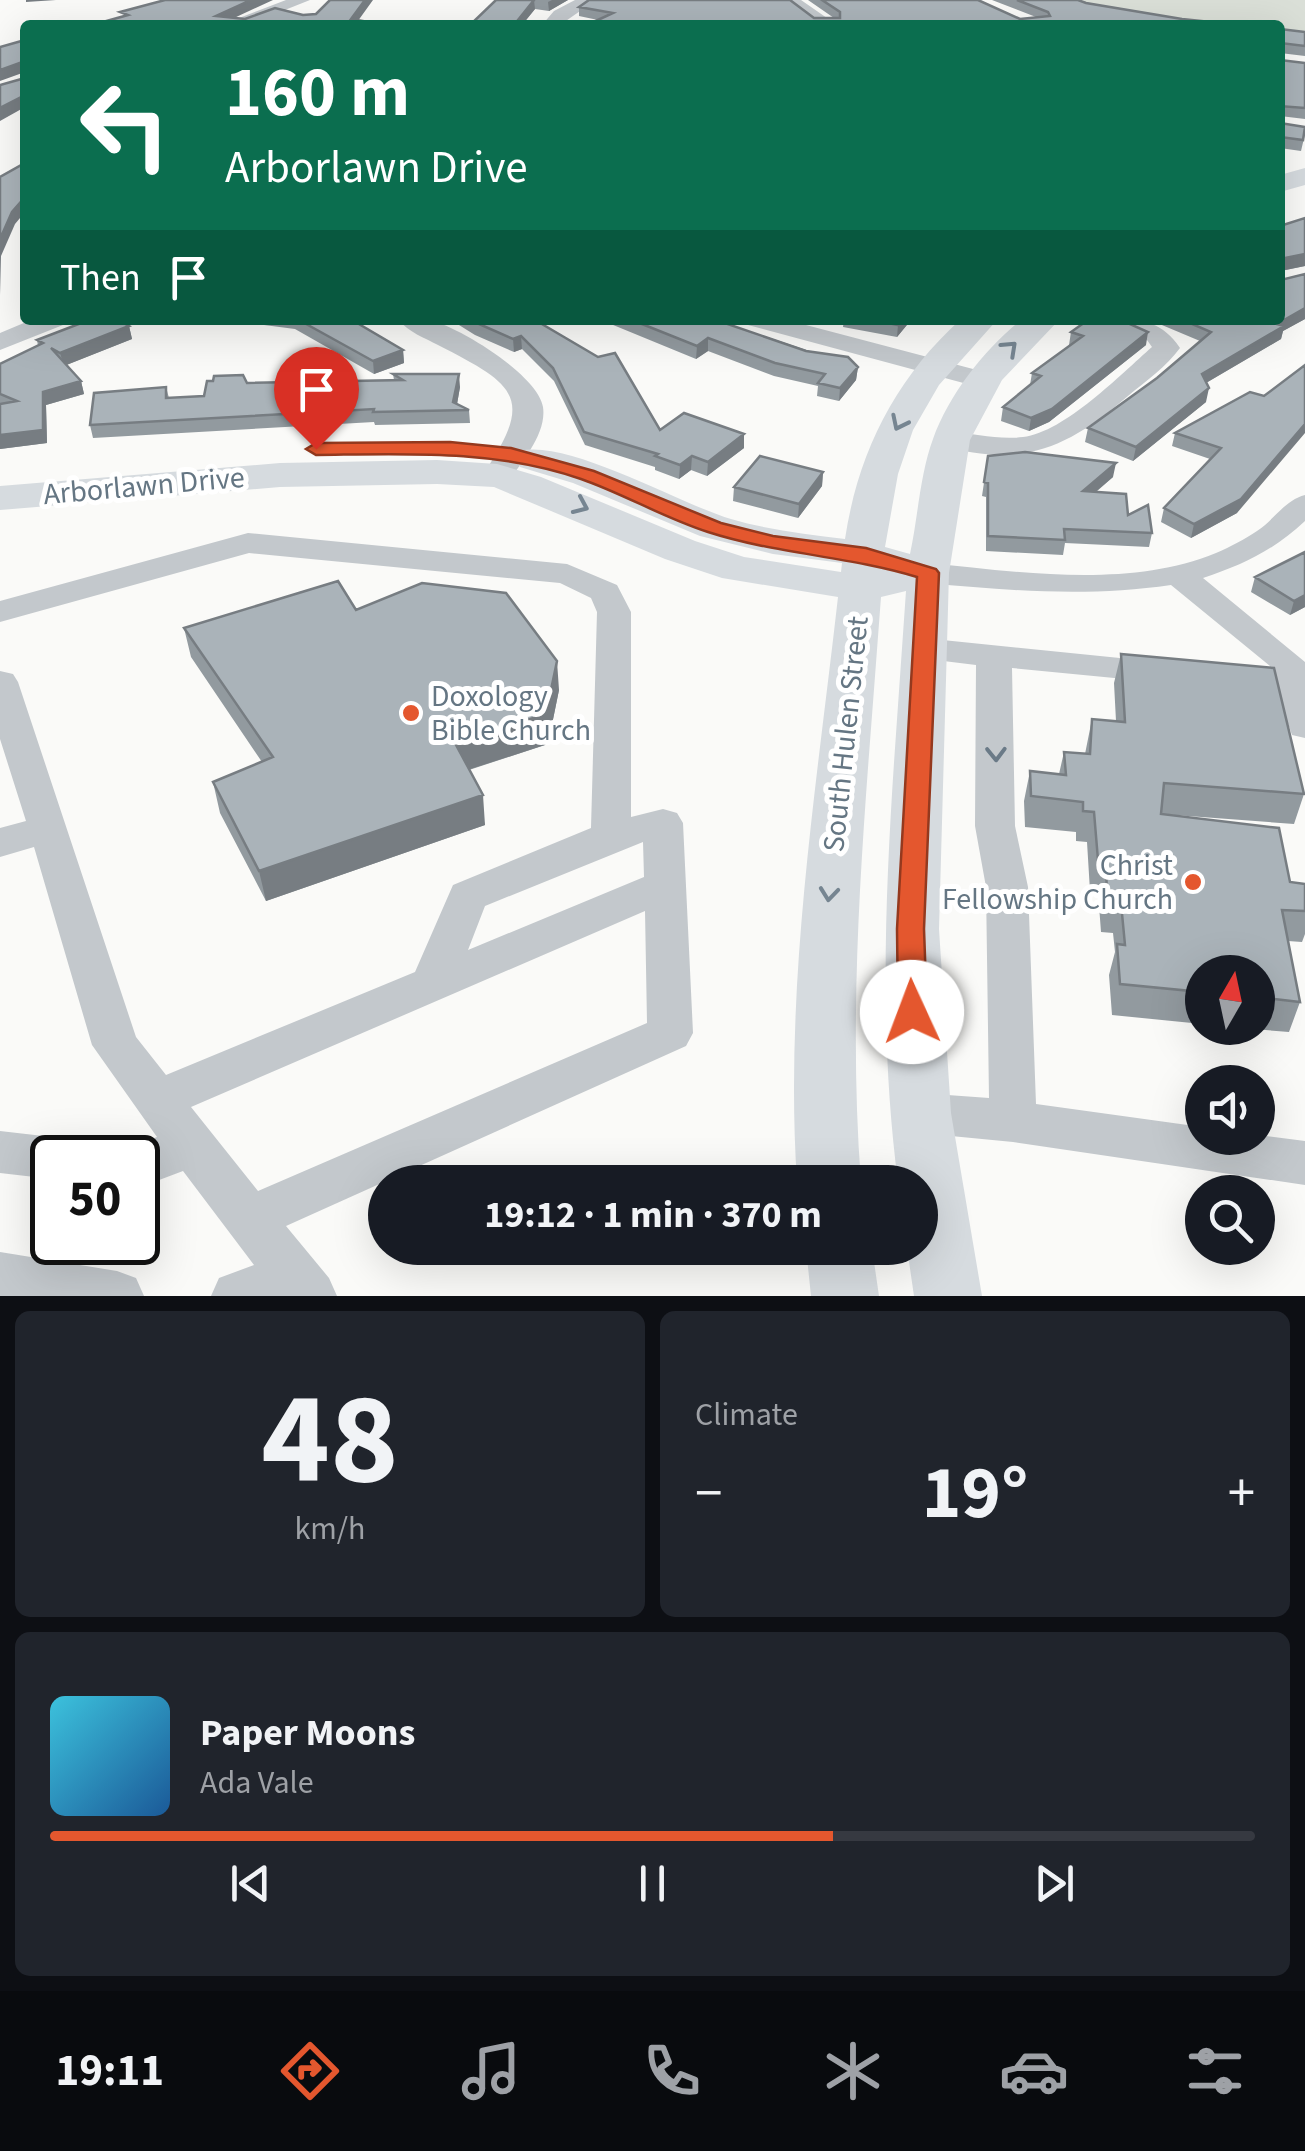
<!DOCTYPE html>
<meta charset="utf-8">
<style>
body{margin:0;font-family:"Source Sans 3",sans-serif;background:#20242c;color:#f1f3f6;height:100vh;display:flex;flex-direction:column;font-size:38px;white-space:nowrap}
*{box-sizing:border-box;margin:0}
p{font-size:32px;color:#9ea1a6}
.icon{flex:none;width:55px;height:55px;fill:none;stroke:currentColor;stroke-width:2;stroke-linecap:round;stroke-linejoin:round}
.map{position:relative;height:1296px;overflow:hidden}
.details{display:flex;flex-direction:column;gap:15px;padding:15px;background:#0d0f14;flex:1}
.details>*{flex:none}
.hud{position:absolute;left:20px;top:20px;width:1265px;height:305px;border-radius:10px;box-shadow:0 10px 40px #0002;background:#0b6e4f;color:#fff;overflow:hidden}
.needle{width:65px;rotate:9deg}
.tools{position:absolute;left:1185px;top:955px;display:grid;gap:20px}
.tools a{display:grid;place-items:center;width:90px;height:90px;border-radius:50%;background:#171b24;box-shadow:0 10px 40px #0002;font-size:50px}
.speed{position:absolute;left:30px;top:1135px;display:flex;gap:20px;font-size:50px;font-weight:700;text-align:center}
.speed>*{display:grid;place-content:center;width:130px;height:130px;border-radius:50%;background:#171b24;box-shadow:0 10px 40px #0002;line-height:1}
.speed .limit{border:5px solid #111;border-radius:15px;background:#fff;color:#111}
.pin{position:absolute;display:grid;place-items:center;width:85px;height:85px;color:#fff;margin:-102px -42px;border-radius:50% 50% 50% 0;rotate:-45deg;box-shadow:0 0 10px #0007}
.pin .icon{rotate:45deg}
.me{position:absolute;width:110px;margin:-55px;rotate:358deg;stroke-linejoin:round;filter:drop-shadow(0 0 8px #0008)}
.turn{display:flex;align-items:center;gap:35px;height:210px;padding:0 40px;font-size:45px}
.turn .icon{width:130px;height:130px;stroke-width:2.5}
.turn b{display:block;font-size:70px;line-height:85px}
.then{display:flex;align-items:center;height:95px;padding:0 40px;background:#0003;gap:20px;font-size:38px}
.big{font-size:75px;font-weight:700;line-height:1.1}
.details .widget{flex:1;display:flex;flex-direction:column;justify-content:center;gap:15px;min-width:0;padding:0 35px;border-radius:15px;background:#20242c}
.details .dial{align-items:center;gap:0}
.dial b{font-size:130px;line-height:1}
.song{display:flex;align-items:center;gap:30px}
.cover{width:120px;height:120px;border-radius:15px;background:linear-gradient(135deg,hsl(190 70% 55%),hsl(210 70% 35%))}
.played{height:10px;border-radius:5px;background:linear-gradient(90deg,#e4572e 65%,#363941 65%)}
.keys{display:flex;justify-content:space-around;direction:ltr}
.heat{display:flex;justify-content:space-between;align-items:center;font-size:55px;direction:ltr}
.details .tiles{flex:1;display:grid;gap:15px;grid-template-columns:1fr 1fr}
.widget:last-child{grid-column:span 2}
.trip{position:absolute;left:368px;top:1165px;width:570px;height:100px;border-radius:50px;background:#171b24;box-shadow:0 10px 40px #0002;font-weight:700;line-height:100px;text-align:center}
.tab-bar{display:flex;height:160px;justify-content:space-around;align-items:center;background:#090b0e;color:#9ea1a6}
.tab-bar .icon{width:70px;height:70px}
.tab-bar .selected{color:#e4572e}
.tab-bar b{font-size:45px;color:#f1f3f6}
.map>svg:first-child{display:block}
.green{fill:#dadfd7}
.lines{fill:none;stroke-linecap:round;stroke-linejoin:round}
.minor{fill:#c3c8cc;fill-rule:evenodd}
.major{fill:#d6dbdf;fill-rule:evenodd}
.wall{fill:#929a9f}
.shaded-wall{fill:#777d82}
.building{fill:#aab3b9;stroke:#777d82;stroke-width:2.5}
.oneway{stroke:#768591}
.oneway2{stroke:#6a7a87}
.route{fill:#e4572e;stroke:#94391e;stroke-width:2.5}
.poi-dot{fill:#e4572e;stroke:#fff;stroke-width:4}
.labels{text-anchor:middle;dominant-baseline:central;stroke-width:10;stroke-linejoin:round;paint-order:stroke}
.street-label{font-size:30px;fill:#657683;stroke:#fff}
.poi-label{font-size:30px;fill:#657683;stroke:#fff;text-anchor:start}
</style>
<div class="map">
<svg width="1305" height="1296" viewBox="0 0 1305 1296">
<rect width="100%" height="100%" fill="#fafaf8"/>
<path class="green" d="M 1057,0 L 1305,0 L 1305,36 L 1280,34 L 1280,25 L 1181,25 Z"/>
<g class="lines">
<path class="minor" d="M 286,0 L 310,0 L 247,25 L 221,25 Z
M 575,0 L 596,0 L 560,25 L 542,25 L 554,11 Z
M 781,0 L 801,0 L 837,25 L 816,25 Z
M 31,320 L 67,320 L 63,325 L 0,350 L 0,333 Z
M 399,320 C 408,320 421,318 430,320 C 459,327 538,375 543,407 C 547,433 522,462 508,482 L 486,482 L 482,476 C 536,397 516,385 438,345 C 425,338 408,332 399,320 Z
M 744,320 L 787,320 L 992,374 L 996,380 L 982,388 L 748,325 Z
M 1099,320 C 1135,320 1158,316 1180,348 C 1167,366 1146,381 1128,396 C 1065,450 1023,467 941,446 L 936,440 L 941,434 L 951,431 C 974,434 999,440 1023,437 C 1065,432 1121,374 1152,347 L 1147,340 L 1103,325 Z
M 1305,495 L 1305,521 C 1274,550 1243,565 1203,578 L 1305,662 L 1305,738 L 1292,735 L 1278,695 L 1220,686 L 1215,678 L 1220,670 L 1233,667 L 1272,671 L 1270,666 L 1171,585 C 1090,597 1010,591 928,583 L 916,580 L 912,573 L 916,566 L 928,563 C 1019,572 1129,589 1216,553 C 1230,547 1245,539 1257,531 C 1274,520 1285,500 1305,495 Z
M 248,533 L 567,564 L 617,585 L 631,612 L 631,817 L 663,809 L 677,813 L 683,823 L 693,1033 L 686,1046 L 286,1226 L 329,1278 L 337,1296 L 211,1296 L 219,1278 L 254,1265 L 183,1171 L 138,1188 L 138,1158 L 117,1158 L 120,1151 L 157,1137 L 92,1045 L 34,847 L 0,857 L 0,828 L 26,821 L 0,739 L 0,671 L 13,674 L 18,682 L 136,1037 L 166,1075 L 415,972 L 453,885 L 591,828 L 597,612 L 591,598 L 560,583 L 249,553 L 0,622 L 0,601 ZM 643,842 L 644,877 L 468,950 L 485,906 ZM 645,911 L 647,1023 L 258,1191 L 191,1107 Z
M 923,638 L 1179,664 L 1184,672 L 1179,680 L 1166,683 L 1012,668 L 1015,826 L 1028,887 L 1036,1104 L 1202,1127 L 1202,1138 L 1258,1135 L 1305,1141 L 1305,1185 L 1013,1142 L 920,1133 L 903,1127 L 896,1113 L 903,1099 L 920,1093 L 989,1098 L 986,887 L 975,826 L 976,665 L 911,657 L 905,649 L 911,641 Z
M 0,1131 L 52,1137 L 69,1143 L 76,1158 L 52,1158 L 52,1179 L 0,1173 Z
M 0,1252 L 117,1271 L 136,1278 L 144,1296 L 0,1296 Z"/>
<path class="major" d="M 1305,168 L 1305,185 L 1280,192 L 1280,175 Z
M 960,320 L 997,320 L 939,385 L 913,430 L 898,474 L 885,547 L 910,554 C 918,517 920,474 933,439 C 949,394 985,349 1021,320 L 1059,320 L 1002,380 L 970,440 L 949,573 L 939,929 L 951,1113 L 982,1296 L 914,1296 L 907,1248 L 920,1248 L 920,1182 L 898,1182 C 872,985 893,788 906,591 L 881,597 C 867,792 846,985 861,1182 L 797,1182 C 784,987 816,791 838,597 L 722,578 L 665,559 L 494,487 L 437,484 L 280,487 L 0,510 L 0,486 L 280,463 L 437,460 L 497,464 L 541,477 L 695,541 L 744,557 L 841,572 L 842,563 L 773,554 L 700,536 L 573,483 L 520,467 L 514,459 L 520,451 C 568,439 680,504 731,519 C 768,530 807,534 845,539 C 858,453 895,379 960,320 Z
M 806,1248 L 872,1248 L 879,1296 L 811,1296 Z"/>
</g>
<path class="wall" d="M 496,0 L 568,0 L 549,11 L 535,9 L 522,25 L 470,25 Z
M 808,0 L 978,0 L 1020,19 L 1036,17 L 992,0 L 1078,0 L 1086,3 L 1182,19 L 598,20 L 579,16 L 579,7 L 834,18 Z
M 1280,29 L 1305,32 L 1305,56 L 1280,53 Z
M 1280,60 L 1305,63 L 1305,119 L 1280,116 Z
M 1280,123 L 1305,134 L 1301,151 L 1280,148 Z
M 1280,226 L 1305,266 L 1281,271 L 1281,280 L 1305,274 L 1305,319 L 1283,331 L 1281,339 L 1206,383 L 1206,402 L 1133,461 L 1085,442 L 1088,428 L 1157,378 L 1200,341 L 1150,320 L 1280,320 Z
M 263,320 L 352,320 L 403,350 L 404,363 L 374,374 L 295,329 L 264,325 Z
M 451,320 L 535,320 L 660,430 L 744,434 L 744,448 L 707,476 L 691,470 L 679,479 L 655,470 L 655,467 L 585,445 L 554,381 L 522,349 L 514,352 L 475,335 Z
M 601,320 L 716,320 L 858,367 L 856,380 L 839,401 L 817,396 L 818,386 L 774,376 L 708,351 L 696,359 Z
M 844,320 L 911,320 L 897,337 L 843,327 Z
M 129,326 L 132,339 L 66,365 L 81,381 L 84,394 L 46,405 L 47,443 L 0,449 L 0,364 L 38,346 L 37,340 Z
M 1071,332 L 1146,345 L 1049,422 L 1029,431 L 1001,421 L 1003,407 L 1030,385 L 1032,373 L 1070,345 L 1069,345 Z
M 393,374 L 460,387 L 457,404 L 469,410 L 470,423 L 375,425 L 374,422 L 93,438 L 90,425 L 166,387 L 169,398 L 204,396 L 247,383 L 394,380 Z
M 1264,396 L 1237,513 L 1191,538 L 1161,522 L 1164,508 L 1210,459 L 1172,446 L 1175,433 Z
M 988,456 L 1113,477 L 1096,492 L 1152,533 L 1149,547 L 1065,543 L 1063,555 L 986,551 L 986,497 L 982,496 Z
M 823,472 L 822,486 L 798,518 L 733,501 L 734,487 Z
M 1255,577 L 1305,607 L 1290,615 L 1251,592 Z
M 184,628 L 559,690 L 548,744 L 469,770 L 485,825 L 266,901 L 220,813 L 213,782 L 262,762 L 191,657 Z
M 1121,654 L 1304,794 L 1294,824 L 1161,814 L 1290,882 L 1305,884 L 1305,934 L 1302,942 L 1288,941 L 1300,1002 L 1289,1032 L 1240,1028 L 1258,1028 L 1258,972 L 1202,972 L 1202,1024 L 1112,1015 L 1109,975 L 1115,952 L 1113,933 L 1101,932 L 1098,892 L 1090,891 L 1087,842 L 1076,841 L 1076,832 L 1025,827 L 1024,801 L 1030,771 L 1059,774 L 1064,752 L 1085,754 L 1092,719 L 1116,721 L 1114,683 Z"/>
<path class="shaded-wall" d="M 26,0 L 56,0 L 26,2 Z
M 251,0 L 273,0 L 219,25 L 216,16 Z
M 365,0 L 373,0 L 355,25 L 351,19 Z
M 534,0 L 535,9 L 522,25 L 514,25 Z
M 552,0 L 568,0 L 549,11 L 548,2 Z
M 25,61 L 25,72 L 0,81 L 0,70 Z
M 25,95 L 25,107 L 0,121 L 0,108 Z
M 25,197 L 25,212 L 15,224 L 1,256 L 0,295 L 0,239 L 12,212 Z
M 1305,254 L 1305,266 L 1280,271 L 1280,259 Z
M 1305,308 L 1305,319 L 1283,331 L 1281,339 L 1199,387 L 1202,374 L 1277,324 Z
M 902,320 L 911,320 L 897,337 L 898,325 Z
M 129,326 L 132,339 L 64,366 L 60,353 Z
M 1148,332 L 1146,345 L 1049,422 L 1029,431 L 1031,418 Z
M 521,336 L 522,349 L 514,352 L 513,339 Z
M 708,338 L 708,351 L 696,359 L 697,346 Z
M 403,350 L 404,363 L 374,374 L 373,361 Z
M 858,367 L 856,380 L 839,401 L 840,388 Z
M 459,374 L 460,387 L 456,410 L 453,402 Z
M 81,381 L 84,394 L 46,405 L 47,443 L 0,449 L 0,435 L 43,392 Z
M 1209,388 L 1206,402 L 1133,461 L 1136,447 Z
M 1305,424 L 1305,433 L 1237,513 L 1191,538 L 1194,524 Z
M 744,434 L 744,448 L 707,476 L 708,462 Z
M 692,456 L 691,470 L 679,479 L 680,465 Z
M 1116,463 L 1113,477 L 1080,505 L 1083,491 Z
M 823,472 L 822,486 L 798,518 L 799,504 Z
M 1305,595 L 1305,607 L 1290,615 L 1294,601 Z
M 557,661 L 559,690 L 548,744 L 458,773 L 455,743 Z
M 483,795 L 485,825 L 266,901 L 259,871 Z"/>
<path class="building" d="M 165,0 L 251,0 L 216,16 L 245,19 L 275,8 L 303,15 L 316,14 L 330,0 L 365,0 L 351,19 L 375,23 L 371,25 L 92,25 L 128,15 L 120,12 Z
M 496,0 L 534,0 L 514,25 L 470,25 Z
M 589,0 L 790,0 L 814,18 L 840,18 L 840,12 L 822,0 L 978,0 L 1020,19 L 1050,16 L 1048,12 L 1017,0 L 1078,0 L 1086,3 L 1182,19 L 1240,25 L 587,25 L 613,13 L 579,7 Z
M 1280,29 L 1305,32 L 1305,46 L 1280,43 Z
M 25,40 L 25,66 L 25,61 L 0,70 L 0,47 Z
M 1280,60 L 1305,63 L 1305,108 L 1280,106 L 1280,113 Z
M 25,78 L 25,95 L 0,108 L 0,85 Z
M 1280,123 L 1305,127 L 1303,140 L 1280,137 Z
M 25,163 L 25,197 L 12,212 L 0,239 L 0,177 Z
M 1305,218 L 1305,254 L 1280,259 L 1281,280 L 1305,274 L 1305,308 L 1277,324 L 1284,326 L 1202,374 L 1209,388 L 1136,447 L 1088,428 L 1157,378 L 1211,332 L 1183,320 L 1280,320 L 1280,226 Z
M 89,320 L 117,320 L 129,326 L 60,353 L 51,348 L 81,381 L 43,392 L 43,430 L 0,435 L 0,404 L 17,401 L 0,394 L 0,364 L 43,343 L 37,340 Z
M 299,320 L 352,320 L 403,350 L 373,361 Z
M 470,320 L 535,320 L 598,357 L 615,353 L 660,430 L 684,413 L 744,434 L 708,462 L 692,456 L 680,465 L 655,456 L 658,454 L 584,432 L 553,368 L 521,336 L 513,339 Z
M 632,320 L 716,320 L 806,351 L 848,357 L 858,367 L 840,388 L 818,383 L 825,374 L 775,363 L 708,338 L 697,346 Z
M 874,320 L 902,320 L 898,325 Z
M 1088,320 L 1121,320 L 1148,332 L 1052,409 L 1031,418 L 1003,407 L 1041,376 L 1032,373 L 1083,336 L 1071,332 Z
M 1305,365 L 1305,424 L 1241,499 L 1194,524 L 1164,508 L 1221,448 L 1175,433 L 1250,392 L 1264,396 Z
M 393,374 L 459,374 L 453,402 L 469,410 L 373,412 L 374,409 L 90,425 L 94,393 L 166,387 L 166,398 L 204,396 L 207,381 L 213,381 L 214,376 L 243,375 L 247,383 L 403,380 Z
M 1025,452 L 1116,463 L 1083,491 L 1126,494 L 1128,515 L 1148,505 L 1152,533 L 1064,529 L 1065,540 L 988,536 L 988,483 L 984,482 L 988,456 Z
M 760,456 L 823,472 L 799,504 L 734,487 Z
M 1305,552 L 1305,595 L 1294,601 L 1255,577 Z
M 338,581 L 356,610 L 422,583 L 506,593 L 557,661 L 546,714 L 455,743 L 483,795 L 259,871 L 213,782 L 273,757 L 184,628 Z
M 1121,654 L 1274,668 L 1304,794 L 1164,783 L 1161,814 L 1279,828 L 1290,882 L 1305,884 L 1305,911 L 1282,910 L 1300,1002 L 1258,997 L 1258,972 L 1202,972 L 1202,992 L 1120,984 L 1117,944 L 1125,945 L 1121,903 L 1108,901 L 1105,861 L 1098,860 L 1094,812 L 1083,811 L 1083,802 L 1031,796 L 1030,771 L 1066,775 L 1064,752 L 1090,754 L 1092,719 L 1125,722 Z"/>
<defs><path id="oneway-chevron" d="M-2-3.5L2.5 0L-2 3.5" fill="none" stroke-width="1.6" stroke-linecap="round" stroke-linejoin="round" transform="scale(2.5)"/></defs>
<g class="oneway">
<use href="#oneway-chevron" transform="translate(1010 348) rotate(-43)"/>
<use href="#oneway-chevron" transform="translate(899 423) rotate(116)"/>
<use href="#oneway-chevron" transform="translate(581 506) rotate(24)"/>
<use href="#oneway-chevron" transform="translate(829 894) rotate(96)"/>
</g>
<use class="oneway2" href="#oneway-chevron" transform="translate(996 754) rotate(89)"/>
<path class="route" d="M 450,442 L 511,448 L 594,471 L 721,523 L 773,536 L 866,548 L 936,569 L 939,573 L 924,929 L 927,1012 L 923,1020 L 912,1024 L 902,1020 L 898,1012 L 897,929 L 917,577 C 848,556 776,554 708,532 C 664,518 624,494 581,479 C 494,449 406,454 316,455 L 306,449 L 316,443 Z"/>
<g class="poi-dot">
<circle cx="411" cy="713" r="10"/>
<circle cx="1193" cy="882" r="10"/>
</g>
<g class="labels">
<g class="street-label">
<text transform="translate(144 486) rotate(-5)">Arborlawn Drive</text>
<text transform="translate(846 734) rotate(-84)">South Hulen Street</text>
</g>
<g class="poi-label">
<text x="431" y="696">Doxology<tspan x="431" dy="34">Bible Church</tspan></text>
<text x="1173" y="865" text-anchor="end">Christ<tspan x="1173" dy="34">Fellowship Church</tspan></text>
</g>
</g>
</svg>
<div class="tools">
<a><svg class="needle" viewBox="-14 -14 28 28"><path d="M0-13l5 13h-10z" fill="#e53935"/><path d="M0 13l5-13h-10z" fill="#9ea1a6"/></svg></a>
<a><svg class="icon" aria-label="sound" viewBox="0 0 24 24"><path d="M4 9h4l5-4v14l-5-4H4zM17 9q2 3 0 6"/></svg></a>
<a><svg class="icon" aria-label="search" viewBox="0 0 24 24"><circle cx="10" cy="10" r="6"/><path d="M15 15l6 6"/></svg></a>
</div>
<div class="speed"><div class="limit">50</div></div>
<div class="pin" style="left:316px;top:449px;background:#d93025"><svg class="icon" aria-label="arrive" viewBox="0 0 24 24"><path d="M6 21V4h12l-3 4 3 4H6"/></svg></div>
<svg class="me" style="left:912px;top:1012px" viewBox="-20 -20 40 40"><circle r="19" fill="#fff"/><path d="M0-13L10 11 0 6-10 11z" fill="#e4572e"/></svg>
<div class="trip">19:12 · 1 min · 370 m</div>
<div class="hud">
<div class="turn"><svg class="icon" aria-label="left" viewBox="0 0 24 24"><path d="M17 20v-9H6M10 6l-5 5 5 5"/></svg><div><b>160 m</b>Arborlawn Drive</div></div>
<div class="then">Then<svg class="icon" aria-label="arrive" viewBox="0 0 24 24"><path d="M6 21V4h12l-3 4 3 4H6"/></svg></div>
</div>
</div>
<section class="details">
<div class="tiles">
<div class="widget dial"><b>48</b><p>km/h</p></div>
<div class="widget"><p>Climate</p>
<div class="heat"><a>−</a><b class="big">19°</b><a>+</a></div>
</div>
<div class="widget">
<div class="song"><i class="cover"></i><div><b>Paper Moons</b><p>Ada Vale</p></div></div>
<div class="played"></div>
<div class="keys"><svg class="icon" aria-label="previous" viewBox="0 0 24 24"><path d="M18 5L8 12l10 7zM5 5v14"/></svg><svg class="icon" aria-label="pause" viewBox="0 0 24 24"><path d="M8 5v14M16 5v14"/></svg><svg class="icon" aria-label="next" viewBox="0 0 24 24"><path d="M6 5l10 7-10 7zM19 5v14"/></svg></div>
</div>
</div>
</section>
<nav class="tab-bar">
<b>19:11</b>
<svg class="icon selected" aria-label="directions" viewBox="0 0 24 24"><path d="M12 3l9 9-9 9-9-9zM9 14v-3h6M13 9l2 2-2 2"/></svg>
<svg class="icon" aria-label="music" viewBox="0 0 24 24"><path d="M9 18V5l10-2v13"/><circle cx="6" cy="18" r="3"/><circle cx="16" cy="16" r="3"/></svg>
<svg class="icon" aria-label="phone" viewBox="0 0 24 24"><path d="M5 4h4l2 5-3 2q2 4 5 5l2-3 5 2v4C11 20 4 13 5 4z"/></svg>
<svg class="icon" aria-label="climate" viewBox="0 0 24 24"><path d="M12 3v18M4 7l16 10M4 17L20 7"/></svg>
<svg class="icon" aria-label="car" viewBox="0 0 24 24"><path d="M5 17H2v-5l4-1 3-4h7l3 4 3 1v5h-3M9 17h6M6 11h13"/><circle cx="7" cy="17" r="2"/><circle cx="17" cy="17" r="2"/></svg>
<svg class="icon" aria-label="filters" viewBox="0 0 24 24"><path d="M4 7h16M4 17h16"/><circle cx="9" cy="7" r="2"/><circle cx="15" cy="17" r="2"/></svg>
</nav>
